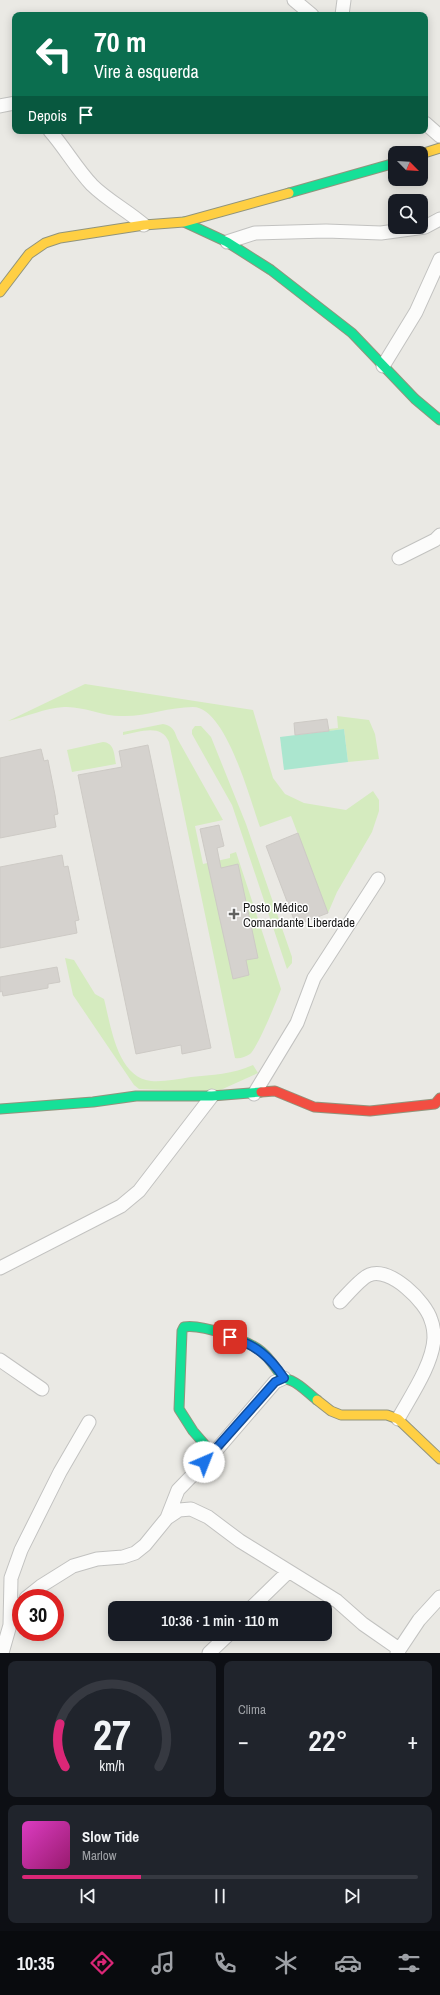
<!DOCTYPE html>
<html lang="pt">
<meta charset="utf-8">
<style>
body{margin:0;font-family:"Archivo Narrow",sans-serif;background:#20242c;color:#f1f3f6;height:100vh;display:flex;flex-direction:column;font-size:15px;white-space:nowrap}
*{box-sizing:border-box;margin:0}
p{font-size:13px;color:#9ea1a6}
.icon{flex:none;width:22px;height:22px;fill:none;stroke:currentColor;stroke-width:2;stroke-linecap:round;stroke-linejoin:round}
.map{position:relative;height:1653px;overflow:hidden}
.side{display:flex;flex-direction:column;gap:8px;padding:8px;background:#0d0f14;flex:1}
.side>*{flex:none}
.top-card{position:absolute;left:12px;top:12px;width:416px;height:122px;border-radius:8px;box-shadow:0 2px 10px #0003;background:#0b6e4f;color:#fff;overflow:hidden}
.needle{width:26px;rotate:114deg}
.fabs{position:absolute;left:388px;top:146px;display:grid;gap:8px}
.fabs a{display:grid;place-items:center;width:40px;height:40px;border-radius:8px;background:#171b24;box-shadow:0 2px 10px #0003;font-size:20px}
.speed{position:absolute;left:12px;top:1589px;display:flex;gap:8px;font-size:20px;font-weight:700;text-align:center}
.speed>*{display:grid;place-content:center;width:52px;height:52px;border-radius:50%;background:#171b24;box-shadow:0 2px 10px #0003;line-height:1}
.speed .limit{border:6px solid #d22;background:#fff;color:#111}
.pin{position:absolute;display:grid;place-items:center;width:34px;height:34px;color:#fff;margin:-17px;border-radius:8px;box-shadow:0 2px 6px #0006}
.me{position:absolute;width:44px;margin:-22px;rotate:44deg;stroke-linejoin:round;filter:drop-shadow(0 0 3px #0008)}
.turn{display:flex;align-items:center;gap:14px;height:84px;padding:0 16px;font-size:18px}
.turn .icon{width:52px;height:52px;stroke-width:2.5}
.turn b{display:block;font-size:28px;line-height:34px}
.then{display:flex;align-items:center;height:38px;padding:0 16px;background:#0003;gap:8px;font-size:15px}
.big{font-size:30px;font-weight:600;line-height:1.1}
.side .card{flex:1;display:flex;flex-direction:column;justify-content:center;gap:6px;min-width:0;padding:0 14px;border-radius:8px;background:#20242c}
.side .dial{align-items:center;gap:0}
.dial svg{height:104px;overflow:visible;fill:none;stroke:#363941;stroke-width:7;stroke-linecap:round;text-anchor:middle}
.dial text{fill:#f1f3f6;stroke:none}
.song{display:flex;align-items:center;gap:12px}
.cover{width:48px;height:48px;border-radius:6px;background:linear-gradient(135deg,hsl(310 70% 55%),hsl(320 70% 35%))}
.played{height:4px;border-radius:2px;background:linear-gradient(90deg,#db2777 30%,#363941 30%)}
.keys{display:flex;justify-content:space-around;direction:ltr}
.heat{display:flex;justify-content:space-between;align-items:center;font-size:22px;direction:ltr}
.side .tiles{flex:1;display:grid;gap:8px;grid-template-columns:1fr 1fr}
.card:last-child{grid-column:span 2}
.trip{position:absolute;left:108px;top:1601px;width:224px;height:40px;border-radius:8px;background:#171b24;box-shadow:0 2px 10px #0003;font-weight:600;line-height:40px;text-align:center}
.dock{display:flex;height:64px;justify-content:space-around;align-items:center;background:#090b0e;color:#9ea1a6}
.dock .icon{width:28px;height:28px}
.dock .active{color:#db2777}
.dock b{font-size:18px;color:#f1f3f6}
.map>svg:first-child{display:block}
.grass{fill:#d5ebbf}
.pitch{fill:#abe6cf}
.building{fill:#d5d2ce;stroke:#cdcac5}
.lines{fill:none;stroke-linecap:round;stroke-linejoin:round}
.street-casing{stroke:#c2c2c0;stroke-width:15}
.fast-casing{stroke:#91947c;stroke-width:11}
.slow-casing{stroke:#91947c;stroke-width:11}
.jam-casing{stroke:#91947c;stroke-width:11}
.street{stroke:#fcfcfb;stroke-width:13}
.fast{stroke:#16e098;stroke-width:9}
.slow{stroke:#ffcf43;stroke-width:9}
.jam{stroke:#f24e42;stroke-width:9}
.route-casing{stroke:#114b97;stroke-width:10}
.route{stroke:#1a73e8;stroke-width:7}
.poi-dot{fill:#636361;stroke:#fff;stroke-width:1.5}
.labels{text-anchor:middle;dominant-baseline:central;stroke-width:3;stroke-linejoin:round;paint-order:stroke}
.poi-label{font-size:13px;fill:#1b1b1b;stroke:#fff;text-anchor:start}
</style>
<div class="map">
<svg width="440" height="1653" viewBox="0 0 440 1653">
<rect width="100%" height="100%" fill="#eae9e4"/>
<path class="grass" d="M 85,684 L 253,710 L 273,778 L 285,794 L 304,803 L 346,810 L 373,791 L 379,800 L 379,811 L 372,832 L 337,892 L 328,913 L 291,816 L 260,827 C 250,800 226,707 193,707 C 169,707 145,717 121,716 C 102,716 83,706 64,707 C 45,708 26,717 8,721 Z
M 337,716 L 369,720 L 375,734 L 379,759 L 348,762 L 344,729 L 329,731 L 329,729 L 338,728 Z
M 163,724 C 172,726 174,729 177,738 L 223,820 L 195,826 L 203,864 L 230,858 L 230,854 L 236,852 L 281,989 C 277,1000 258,1047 250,1054 C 245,1057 240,1059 235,1058 L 169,742 C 161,723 140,732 123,735 L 123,732 Z
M 195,726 L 201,726 L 211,737 L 246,824 L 292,957 L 292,963 L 287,969 L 232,805 L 192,734 L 192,730 Z
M 103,742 C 115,743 114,755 116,764 L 72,772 L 67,750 Z
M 65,958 L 74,960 L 95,994 L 104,999 C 111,1026 117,1077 151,1081 C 164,1082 178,1079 191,1077 C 212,1075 233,1074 253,1065 L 258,1073 L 216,1092 L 139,1089 L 134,1085 L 73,995 Z"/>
<path class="pitch" d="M 344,729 L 348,762 L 284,770 L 280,737 Z"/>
<path class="building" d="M 327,719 L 329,731 L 295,735 L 294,723 Z
M 148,745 L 211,1048 L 182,1054 L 181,1045 L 136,1054 L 78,775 L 122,767 L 119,751 Z
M 41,749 L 44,761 L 48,760 L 55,795 L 58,814 L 54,815 L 56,827 L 0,838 L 0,758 Z
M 219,825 L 224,846 L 217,848 L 221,868 L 238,864 L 258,958 L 246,960 L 249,975 L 233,979 L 200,829 Z
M 298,833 L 328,913 L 296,925 L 266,846 Z
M 62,855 L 64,867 L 68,866 L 75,901 L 79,920 L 75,921 L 77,933 L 0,948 L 0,867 Z
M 57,967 L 60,982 L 48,984 L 48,988 L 3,996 L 2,991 L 0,992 L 0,977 Z"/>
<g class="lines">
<g class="street-casing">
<path id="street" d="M 294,0 L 312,15
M 342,15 L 344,0
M 0,106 L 15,103
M 425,123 L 440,136
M 50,131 C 65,148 76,168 92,185 C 107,200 128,211 144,225
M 227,242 L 255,233 L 326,231 L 381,233 L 425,227 L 440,219
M 383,366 L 416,312 L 440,259
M 399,558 L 435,540 L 440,535
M 254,1094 L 297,1023 L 314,978 L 378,879
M 0,1268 L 121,1206 L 139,1191 L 212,1096
M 340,1302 C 347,1295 361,1278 369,1275 C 390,1266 426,1302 431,1320 C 433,1325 434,1333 434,1338 C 433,1364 410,1397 398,1419
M 0,1360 L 42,1389
M 167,1518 L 179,1510 L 191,1509 L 208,1517 L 240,1541 L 337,1601 L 363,1624 L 399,1649
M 26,1598 L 41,1586 L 73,1566 L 97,1559 L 123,1557 L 135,1553 L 145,1545 L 167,1518 L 178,1490 L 213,1454 L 275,1382 L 284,1378
M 251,1608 L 288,1572
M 10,1625 L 11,1578 L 21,1550 L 60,1472 L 89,1422
M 2,1653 L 10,1625 L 21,1604
M 209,1653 L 229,1634
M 397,1653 L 419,1620 L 440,1597"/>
</g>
<g class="fast-casing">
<path id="fast" d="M 289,193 L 395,163
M 184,222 L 227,242 L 271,270 L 352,333 L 415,399 L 440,420
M 0,1109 L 93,1102 L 136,1096 L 212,1096 L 261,1092
M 213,1454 L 193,1431 L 179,1409 L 182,1331 L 184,1327 C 202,1324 248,1340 262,1352 C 272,1360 277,1372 284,1378 C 286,1379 290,1380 292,1381 C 301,1385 309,1394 317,1400"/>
</g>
<g class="slow-casing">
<path id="slow" d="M 421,154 L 440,148
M 0,292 L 29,254 L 45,243 L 60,238 L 144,225 L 184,222 L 289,193
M 317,1400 L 331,1411 L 341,1415 L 387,1415 L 398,1419 L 440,1459"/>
</g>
<g class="jam-casing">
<path id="jam" d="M 261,1092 L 275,1091 L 314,1107 L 370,1111 L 435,1104 L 440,1098"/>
</g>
<use href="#street" class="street"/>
<use href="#fast" class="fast"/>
<use href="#slow" class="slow"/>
<use href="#jam" class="jam"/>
</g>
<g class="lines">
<g class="route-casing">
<path id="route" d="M 204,1462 L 275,1382 L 284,1378 C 269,1356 256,1345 230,1337"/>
</g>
<use href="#route" class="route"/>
</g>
<path class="poi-dot" d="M232 908h4v4h4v4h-4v4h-4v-4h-4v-4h4z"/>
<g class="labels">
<g class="poi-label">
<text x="243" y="907">Posto Médico<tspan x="243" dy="15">Comandante Liberdade</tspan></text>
</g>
</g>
</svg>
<div class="fabs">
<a><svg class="needle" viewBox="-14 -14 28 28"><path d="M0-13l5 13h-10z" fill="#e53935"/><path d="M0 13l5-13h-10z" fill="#9ea1a6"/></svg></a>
<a><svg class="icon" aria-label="search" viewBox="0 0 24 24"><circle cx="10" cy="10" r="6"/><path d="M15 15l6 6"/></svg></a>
</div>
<div class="speed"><div class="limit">30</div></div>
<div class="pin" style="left:230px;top:1337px;background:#d93025"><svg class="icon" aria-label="arrive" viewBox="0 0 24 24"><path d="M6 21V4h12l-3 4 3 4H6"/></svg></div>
<svg class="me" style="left:204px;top:1462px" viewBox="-20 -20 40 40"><circle r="19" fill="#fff"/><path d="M0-13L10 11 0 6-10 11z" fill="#1a73e8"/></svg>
<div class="trip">10:36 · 1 min · 110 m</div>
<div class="top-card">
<div class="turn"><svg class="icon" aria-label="left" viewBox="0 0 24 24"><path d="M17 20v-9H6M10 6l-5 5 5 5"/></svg><div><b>70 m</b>Vire à esquerda</div></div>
<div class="then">Depois<svg class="icon" aria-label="arrive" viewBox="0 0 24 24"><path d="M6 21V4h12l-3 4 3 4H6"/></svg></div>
</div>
</div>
<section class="side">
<div class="tiles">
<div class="card dial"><svg viewBox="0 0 100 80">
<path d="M14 69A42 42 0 1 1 86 69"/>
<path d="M14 69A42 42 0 0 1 10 36" stroke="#db2777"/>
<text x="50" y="56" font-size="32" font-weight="700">27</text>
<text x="50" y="72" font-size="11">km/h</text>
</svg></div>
<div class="card"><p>Clima</p>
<div class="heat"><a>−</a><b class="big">22°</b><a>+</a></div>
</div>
<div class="card">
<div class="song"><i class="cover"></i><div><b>Slow Tide</b><p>Marlow</p></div></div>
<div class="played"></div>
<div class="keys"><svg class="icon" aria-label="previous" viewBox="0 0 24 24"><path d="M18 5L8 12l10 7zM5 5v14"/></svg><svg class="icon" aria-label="pause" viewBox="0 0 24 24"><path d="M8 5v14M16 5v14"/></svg><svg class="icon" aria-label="next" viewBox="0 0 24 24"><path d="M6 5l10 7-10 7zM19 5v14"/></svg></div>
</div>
</div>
</section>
<nav class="dock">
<b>10:35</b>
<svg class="icon active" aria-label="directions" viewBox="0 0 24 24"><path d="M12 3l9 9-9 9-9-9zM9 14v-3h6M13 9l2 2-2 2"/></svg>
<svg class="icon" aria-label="music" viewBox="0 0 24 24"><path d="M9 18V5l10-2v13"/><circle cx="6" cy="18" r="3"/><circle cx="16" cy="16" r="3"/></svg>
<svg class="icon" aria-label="phone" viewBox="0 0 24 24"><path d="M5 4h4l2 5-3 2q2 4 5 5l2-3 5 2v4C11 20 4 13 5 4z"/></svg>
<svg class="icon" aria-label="climate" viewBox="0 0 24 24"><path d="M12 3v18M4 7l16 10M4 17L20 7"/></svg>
<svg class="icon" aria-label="car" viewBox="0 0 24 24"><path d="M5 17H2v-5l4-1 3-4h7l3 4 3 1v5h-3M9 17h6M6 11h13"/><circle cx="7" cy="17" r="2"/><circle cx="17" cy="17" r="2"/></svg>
<svg class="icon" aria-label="filters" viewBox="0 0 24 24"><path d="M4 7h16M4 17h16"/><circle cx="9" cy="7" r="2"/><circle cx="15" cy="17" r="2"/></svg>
</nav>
